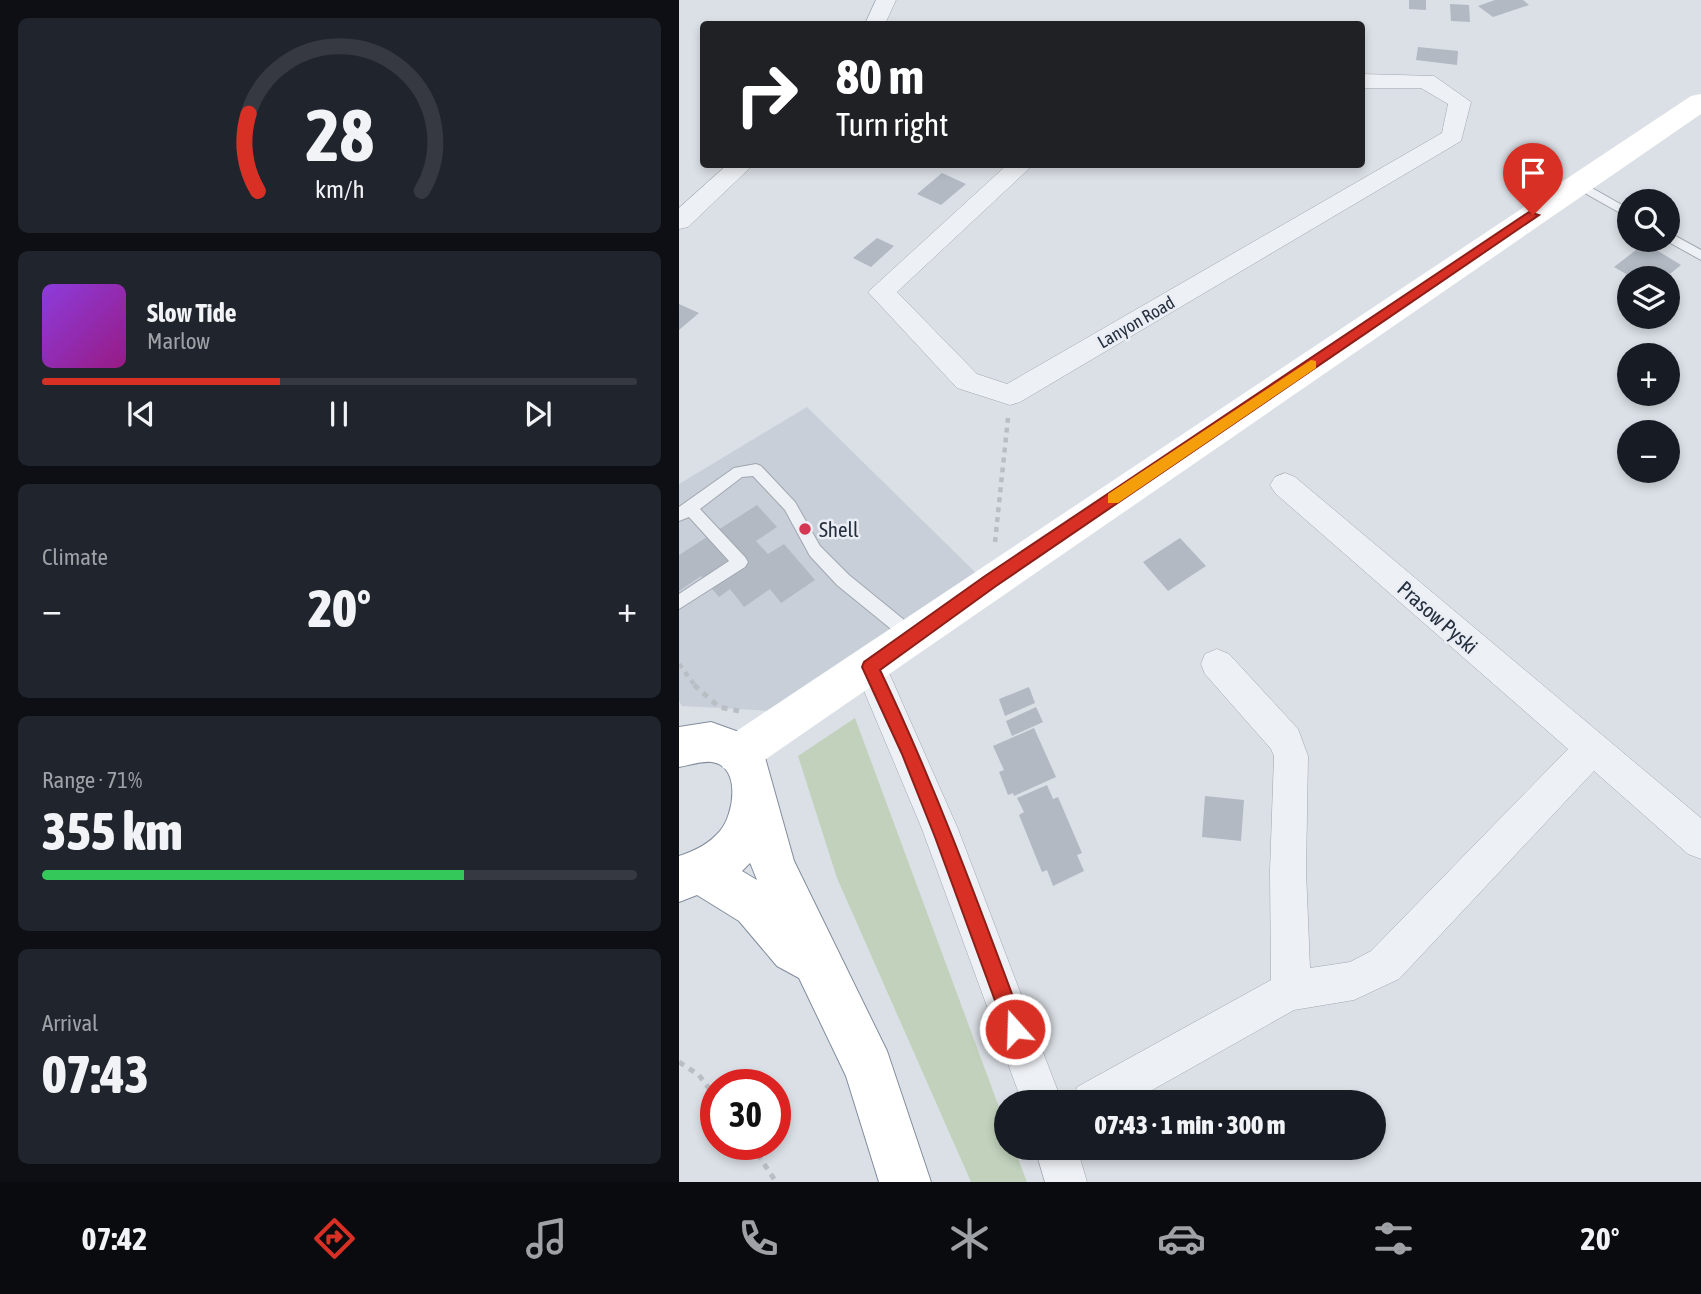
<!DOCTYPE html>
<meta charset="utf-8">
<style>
body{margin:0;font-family:"Asap Condensed",sans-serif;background:#20242c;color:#f1f3f6;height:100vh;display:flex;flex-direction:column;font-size:26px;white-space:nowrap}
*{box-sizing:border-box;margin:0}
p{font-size:23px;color:#9ea1a6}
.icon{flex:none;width:38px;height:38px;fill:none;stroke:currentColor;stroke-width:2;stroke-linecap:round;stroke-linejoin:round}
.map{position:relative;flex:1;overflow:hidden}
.sheet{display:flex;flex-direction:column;gap:18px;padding:18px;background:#0d0f14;width:679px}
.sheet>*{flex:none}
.top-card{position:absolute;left:21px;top:21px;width:665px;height:147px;border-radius:7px;box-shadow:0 4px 10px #0003;background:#202124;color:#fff;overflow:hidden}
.fabs{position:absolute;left:938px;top:189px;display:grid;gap:14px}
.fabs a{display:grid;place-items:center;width:63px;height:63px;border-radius:50%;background:#171b24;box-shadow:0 4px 10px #0003;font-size:35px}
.speed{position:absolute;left:21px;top:1069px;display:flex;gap:14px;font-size:35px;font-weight:700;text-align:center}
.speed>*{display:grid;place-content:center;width:91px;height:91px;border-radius:50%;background:#171b24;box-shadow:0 4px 10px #0003;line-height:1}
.speed .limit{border:10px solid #d22;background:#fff;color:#111}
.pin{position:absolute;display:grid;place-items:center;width:60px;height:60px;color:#fff;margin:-72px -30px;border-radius:50% 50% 50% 0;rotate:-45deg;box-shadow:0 0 7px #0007}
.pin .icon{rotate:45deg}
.me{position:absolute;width:77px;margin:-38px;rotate:340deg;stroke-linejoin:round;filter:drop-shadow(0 0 5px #0008)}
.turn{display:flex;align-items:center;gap:24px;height:147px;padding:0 21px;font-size:32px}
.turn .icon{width:91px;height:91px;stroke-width:2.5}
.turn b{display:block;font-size:49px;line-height:60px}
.big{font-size:52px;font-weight:800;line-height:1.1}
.sheet .widget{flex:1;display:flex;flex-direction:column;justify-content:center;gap:10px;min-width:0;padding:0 24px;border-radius:10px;background:#20242c}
.sheet .dial{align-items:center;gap:0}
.dial svg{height:182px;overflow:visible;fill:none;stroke:#363941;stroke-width:7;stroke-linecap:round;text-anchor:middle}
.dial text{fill:#f1f3f6;stroke:none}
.song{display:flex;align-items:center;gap:21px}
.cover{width:84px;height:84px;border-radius:10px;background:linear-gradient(135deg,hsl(270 70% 55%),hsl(310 70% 35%))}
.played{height:7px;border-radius:4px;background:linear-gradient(90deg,#d93025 40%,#363941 40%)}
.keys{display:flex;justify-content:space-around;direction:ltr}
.heat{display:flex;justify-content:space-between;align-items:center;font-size:38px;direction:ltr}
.charge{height:10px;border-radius:5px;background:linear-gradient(90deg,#34c759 71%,#363941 0)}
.trip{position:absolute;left:315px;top:1090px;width:392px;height:70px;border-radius:35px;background:#171b24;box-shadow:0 4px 10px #0003;font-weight:800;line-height:70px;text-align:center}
.tab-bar{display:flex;height:112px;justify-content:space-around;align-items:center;background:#090b0e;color:#9ea1a6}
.tab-bar .icon{width:49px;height:49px}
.tab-bar .active{color:#d93025}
.tab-bar b{font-size:32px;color:#f1f3f6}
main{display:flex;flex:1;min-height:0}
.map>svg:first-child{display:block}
.built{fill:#c9cfd8}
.green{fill:#c1d1bb}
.building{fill:#b2b9c3}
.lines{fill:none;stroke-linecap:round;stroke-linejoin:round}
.service-casing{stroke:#a0a7b0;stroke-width:2}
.minor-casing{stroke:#a0a7b0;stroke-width:1}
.trunk-casing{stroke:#828d9d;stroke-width:2}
.path-far1{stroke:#b9bec4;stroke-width:4.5;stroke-dasharray:5 5;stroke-linecap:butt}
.path{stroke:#b9bec4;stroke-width:5;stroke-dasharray:6 6;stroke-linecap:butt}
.service{fill:#edf0f4;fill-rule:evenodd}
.minor{fill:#edf0f4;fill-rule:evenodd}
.secondary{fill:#fff;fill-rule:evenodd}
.trunk{fill:#fff;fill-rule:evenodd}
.route{fill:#d93025;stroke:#8d1f18;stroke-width:2}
.slow{fill:#f59e0b}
.poi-dot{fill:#d43753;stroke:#eaeef4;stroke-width:2.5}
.labels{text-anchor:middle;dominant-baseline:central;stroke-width:5;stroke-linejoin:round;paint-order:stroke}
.far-street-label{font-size:18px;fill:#242e3d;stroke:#eaeef4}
.poi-label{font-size:21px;fill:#242e3d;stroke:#eaeef4;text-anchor:start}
.street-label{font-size:21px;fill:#242e3d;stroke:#eaeef4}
</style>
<main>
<section class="sheet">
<div class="widget dial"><svg viewBox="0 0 100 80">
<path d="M14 69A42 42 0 1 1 86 69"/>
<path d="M14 69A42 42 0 0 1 10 35" stroke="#d93025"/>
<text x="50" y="56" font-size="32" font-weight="700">28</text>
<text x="50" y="72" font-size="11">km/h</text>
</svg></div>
<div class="widget">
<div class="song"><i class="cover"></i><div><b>Slow Tide</b><p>Marlow</p></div></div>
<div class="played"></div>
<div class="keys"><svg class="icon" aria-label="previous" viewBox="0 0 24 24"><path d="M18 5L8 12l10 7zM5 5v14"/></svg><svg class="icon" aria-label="pause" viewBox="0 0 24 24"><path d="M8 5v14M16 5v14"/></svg><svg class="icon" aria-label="next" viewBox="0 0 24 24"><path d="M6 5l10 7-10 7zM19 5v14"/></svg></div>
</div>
<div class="widget"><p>Climate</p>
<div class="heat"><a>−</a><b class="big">20°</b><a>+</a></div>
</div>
<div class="widget"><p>Range · 71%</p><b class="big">355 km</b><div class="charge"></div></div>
<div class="widget"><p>Arrival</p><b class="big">07:43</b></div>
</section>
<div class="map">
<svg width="1022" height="1182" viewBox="0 0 1022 1182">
<rect width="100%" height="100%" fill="#dbe0e6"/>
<path class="built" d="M 128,407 L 298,574 L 93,711 L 3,706 L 0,701 L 0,484 Z"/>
<path class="green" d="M 176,718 L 327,1126 L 327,1148 L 335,1148 L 348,1182 L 292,1182 L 158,878 L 119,756 Z"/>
<path class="building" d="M 730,0 L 747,0 L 747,10 L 730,9 Z
M 816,0 L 844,0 L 850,5 L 814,17 L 799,6 Z
M 771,4 L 790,5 L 791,22 L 772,21 Z
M 739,47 L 779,51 L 778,65 L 737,60 Z
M 263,173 L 287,184 L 262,205 L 238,194 Z
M 198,238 L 215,246 L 192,267 L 174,258 Z
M 966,243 L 1002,265 L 986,278 L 954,278 L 935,267 Z
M 0,304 L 20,313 L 0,330 Z
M 78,505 L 98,527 L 77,541 L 89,554 L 105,544 L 136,580 L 102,603 L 91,589 L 65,607 L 51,589 L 40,597 L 22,576 L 0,591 L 0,555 Z
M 501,538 L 527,566 L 489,591 L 464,562 Z
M 350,687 L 356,703 L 326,716 L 320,699 Z
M 357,707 L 364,722 L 333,736 L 327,721 Z
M 355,728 L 377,777 L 335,796 L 334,793 L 329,795 L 320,772 L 325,770 L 314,746 Z
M 368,785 L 374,799 L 379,797 L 403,853 L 398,855 L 405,871 L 374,886 L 368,870 L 363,872 L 340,815 L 345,812 L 338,798 Z
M 526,796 L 565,800 L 562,841 L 523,837 Z"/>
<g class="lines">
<g class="service-casing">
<path id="service" d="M 899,180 L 950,209 L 950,218 L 895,187 L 895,181 Z
M 989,232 L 1022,250 L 1022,260 L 986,240 L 989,240 Z
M 77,464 L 82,466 L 116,502 L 141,546 L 170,575 L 240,632 L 242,637 L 240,642 L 234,644 L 228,642 L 158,585 L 131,556 L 106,510 L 74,476 L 63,477 L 21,509 L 66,557 L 69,562 L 66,567 L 0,609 L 0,594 L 50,561 L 10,517 L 0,521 L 0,507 L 55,468 Z"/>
</g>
<g class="minor-casing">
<path id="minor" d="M 197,0 L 217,0 L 206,24 L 186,24 Z
M 682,74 L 755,76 L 792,102 L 782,141 L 341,402 L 331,405 L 278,388 L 189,292 L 329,164 L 355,164 L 218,292 L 298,374 L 328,384 L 763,133 L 769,104 L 742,88 L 682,88 Z
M 49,164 L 75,164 L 9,227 L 0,229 L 0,208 Z
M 606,473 L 616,477 L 1022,818 L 1022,859 L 1009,854 L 915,771 L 720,979 L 675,1000 L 615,1010 L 452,1102 L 393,1102 L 398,1087 L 592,980 L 591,871 L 595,756 L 592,749 L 526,674 L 522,664 L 526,654 L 538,649 L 550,654 L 619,729 L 629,756 L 627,871 L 631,968 L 671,962 L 692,951 L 889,749 L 596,493 L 591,485 L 596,477 Z
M 191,652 L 203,657 L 279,829 L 383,1102 L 343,1102 L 243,829 L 175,667 L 179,657 Z
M 356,1148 L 398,1148 L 408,1182 L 366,1182 Z"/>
</g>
<g class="trunk-casing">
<path id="trunk" d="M 32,722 L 71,736 L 85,754 L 115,861 L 208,1051 L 252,1182 L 200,1182 L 167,1076 L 120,978 L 98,966 L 60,921 L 18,895 L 0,902 L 0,856 C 16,851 30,844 41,831 C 55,815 63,765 32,762 C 23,761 10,765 0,767 L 0,727 ZM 71,863 L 72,865 L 78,880 L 63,871 Z"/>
</g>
<path class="path-far1" d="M 316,542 L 329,418
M 0,664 L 17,687"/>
<path class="path" d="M 15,685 L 40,707 L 60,711
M 0,1062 L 20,1075 L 37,1098
M 72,1144 L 97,1182"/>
<use href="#service" class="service"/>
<use href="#minor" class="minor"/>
<path class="secondary" d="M 1022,94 L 1022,114 L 74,768 L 59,774 L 44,768 L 38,754 L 44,740 L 1012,96 Z"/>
<use href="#trunk" class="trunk"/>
</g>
<path class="route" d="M 850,212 L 860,215 L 317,586 L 201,670 C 257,787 301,908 346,1029 L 343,1036 L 336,1039 L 329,1036 L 256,837 L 223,754 L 183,667 L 185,662 L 306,576 Z"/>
<path class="slow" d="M 632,360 L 637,361 L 637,368 L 439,503 L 429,503 L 429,494 Z"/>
<circle class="poi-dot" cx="126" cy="529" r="7"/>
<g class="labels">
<g class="far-street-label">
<text transform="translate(457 322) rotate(-30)">Lanyon Road</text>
</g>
<g class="poi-label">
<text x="140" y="529">Shell</text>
</g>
<g class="street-label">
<text transform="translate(759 617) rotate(41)">Prasow Pyski</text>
</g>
</g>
</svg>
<div class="fabs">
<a><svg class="icon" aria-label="search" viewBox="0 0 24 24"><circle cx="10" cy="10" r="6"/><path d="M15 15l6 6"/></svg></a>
<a><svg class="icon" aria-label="layers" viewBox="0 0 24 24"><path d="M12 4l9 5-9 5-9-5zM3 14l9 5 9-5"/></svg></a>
<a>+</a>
<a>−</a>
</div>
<div class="speed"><div class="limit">30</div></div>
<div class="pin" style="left:854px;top:215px;background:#d93025"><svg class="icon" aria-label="arrive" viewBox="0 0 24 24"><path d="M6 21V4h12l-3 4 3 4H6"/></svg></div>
<svg class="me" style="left:336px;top:1029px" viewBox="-20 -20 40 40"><circle r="17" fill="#d93025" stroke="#fff" stroke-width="3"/><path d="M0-11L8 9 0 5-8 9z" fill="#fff"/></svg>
<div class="trip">07:43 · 1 min · 300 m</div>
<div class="top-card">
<div class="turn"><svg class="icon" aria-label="right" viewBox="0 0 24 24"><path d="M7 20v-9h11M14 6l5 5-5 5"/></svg><div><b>80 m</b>Turn right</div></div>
</div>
</div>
</main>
<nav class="tab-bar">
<b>07:42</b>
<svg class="icon active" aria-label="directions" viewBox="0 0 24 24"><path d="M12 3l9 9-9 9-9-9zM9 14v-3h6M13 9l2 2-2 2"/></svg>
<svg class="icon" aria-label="music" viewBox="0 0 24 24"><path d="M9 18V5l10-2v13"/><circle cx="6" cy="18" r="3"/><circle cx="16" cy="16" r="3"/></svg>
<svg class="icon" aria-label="phone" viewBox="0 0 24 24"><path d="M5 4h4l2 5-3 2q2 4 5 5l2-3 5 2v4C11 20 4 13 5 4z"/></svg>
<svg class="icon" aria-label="climate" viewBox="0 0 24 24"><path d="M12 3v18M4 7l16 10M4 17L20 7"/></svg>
<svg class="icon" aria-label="car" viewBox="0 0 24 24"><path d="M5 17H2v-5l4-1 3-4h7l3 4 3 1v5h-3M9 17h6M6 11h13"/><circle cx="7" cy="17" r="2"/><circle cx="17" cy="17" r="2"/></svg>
<svg class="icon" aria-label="filters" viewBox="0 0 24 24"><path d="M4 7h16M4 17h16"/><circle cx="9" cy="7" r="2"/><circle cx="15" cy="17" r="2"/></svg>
<b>20°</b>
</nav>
